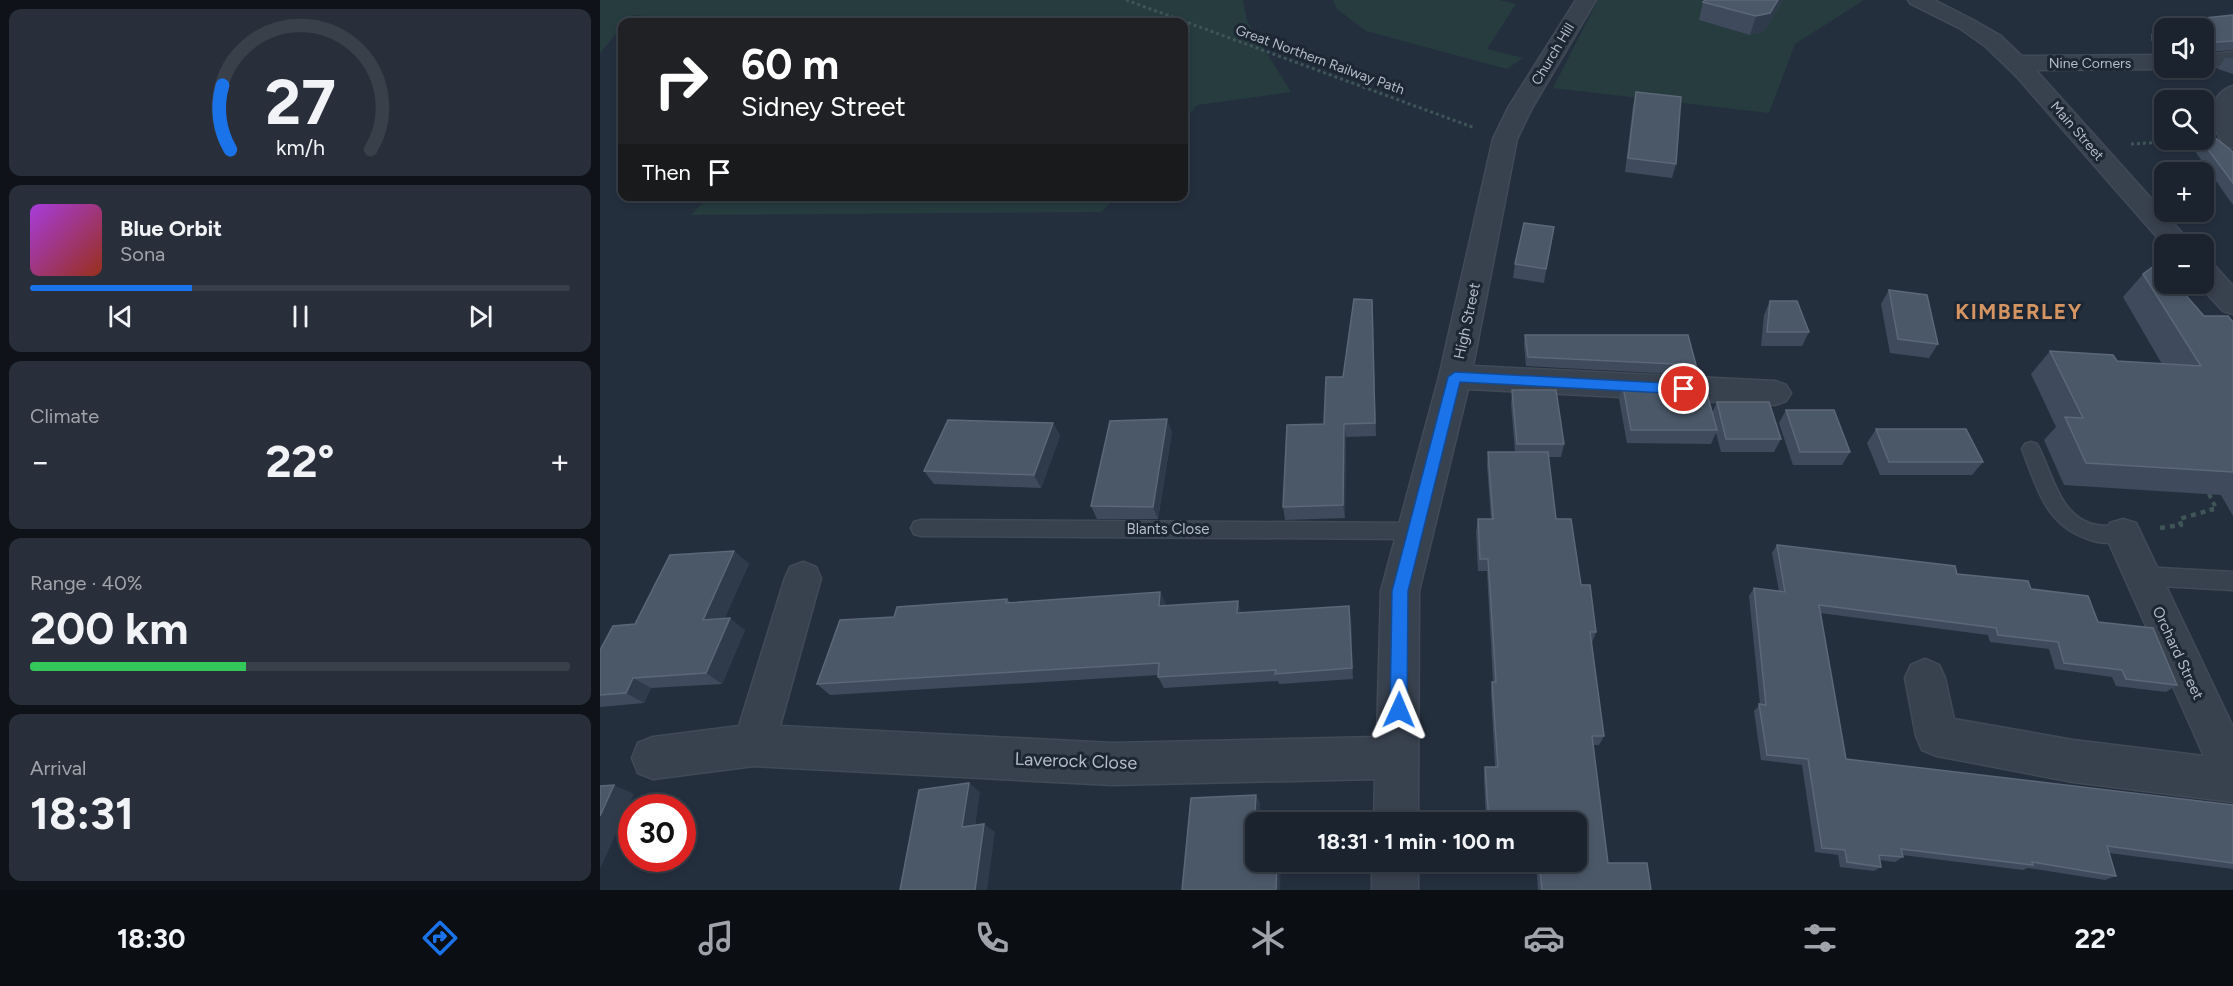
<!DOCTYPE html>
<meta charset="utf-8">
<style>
body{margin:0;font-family:Figtree,sans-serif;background:#282f3a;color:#f1f3f6;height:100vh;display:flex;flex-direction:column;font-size:22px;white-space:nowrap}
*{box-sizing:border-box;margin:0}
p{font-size:20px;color:#a0a4aa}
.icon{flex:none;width:33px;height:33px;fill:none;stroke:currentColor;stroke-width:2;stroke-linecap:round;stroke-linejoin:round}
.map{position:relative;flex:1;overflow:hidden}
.details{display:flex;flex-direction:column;gap:9px;padding:9px;background:#0f1319;width:600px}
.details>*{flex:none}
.guide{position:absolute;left:18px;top:18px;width:570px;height:183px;border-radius:12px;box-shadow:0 3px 9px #0003,0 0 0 2px #39404a;background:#202124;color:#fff;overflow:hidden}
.controls{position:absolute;left:1554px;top:18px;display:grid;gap:12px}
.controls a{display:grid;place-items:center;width:60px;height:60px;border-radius:12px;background:#1b232e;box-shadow:0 3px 9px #0003,0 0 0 2px #39404a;font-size:30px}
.speed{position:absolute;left:18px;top:794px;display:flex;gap:12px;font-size:30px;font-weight:700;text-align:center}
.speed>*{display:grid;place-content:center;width:78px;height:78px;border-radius:50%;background:#1b232e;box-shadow:0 3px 9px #0003,0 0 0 2px #39404a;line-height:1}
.speed .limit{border:9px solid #d22;background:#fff;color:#111}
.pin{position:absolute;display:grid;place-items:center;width:51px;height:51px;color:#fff;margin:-26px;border:3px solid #fff;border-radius:50%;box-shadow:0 2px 6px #0007}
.me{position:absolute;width:66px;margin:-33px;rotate:1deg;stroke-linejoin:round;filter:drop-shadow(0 0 4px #0008)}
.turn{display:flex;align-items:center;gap:21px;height:126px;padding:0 24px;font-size:27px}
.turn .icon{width:78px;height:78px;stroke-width:2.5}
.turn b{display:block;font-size:42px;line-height:51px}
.then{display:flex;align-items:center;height:57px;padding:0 24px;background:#0003;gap:12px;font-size:22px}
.big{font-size:45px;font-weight:700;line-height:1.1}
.details .card{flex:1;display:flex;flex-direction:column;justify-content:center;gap:9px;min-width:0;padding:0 21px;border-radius:12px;background:#282f3a}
.details .dial{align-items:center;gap:0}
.dial svg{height:156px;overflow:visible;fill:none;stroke:#39404a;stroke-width:7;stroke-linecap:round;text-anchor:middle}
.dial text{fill:#f1f3f6;stroke:none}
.song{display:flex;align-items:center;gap:18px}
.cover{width:72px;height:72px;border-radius:9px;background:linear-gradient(135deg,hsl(280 70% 55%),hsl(10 70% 35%))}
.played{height:6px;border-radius:3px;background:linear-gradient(90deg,#1a73e8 30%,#39404a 30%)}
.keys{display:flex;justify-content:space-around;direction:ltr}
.heat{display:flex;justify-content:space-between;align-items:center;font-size:33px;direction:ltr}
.charge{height:9px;border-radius:4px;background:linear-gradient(90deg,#34c759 40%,#39404a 0)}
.trip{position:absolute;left:645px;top:812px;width:342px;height:60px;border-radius:12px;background:#1b232e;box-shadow:0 3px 9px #0003,0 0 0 2px #39404a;font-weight:700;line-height:60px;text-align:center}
.tabs{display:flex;height:96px;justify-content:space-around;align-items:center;background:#0b0e12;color:#a0a4aa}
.tabs .icon{width:42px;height:42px}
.tabs .active{color:#1a73e8}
.tabs b{font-size:27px;color:#f1f3f6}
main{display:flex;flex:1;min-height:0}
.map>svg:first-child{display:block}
.green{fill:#263c3f}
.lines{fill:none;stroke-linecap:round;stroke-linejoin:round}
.service-casing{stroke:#414a57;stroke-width:3}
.minor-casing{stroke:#414a57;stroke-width:3}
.tertiary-casing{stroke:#414a57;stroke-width:3}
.path-far2{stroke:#3f5557;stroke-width:3;stroke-dasharray:3 3;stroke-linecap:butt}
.path-far1{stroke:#3f5557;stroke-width:4;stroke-dasharray:4.5 4.5;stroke-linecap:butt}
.path{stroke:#3f5557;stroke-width:4.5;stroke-dasharray:5 5;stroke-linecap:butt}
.service{fill:#38414e;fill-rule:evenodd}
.minor{fill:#38414e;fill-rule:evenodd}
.tertiary{fill:#38414e;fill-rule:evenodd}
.wall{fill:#3f4b5c}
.shaded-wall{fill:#2f3b4b}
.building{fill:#4b5868;stroke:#5c6777;stroke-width:1.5}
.route{fill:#1a73e8;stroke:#114b97;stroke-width:1.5}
.labels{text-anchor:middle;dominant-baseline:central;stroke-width:6;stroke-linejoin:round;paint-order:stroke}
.far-street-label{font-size:14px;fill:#b4bcc9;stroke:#1d2633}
.street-label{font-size:15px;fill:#b4bcc9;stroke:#1d2633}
.near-street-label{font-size:18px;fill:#b4bcc9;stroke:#1d2633}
.district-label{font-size:21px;font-weight:bold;letter-spacing:1.5px;fill:#d59563;stroke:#1d2633}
</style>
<main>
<section class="details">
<div class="card dial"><svg viewBox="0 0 100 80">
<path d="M14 69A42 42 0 1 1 86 69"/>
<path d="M14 69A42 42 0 0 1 10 36" stroke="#1a73e8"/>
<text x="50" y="56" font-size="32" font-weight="700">27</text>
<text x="50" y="72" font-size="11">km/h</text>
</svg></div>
<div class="card">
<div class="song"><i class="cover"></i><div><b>Blue Orbit</b><p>Sona</p></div></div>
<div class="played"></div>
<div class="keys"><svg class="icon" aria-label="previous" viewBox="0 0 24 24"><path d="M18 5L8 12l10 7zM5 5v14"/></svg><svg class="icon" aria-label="pause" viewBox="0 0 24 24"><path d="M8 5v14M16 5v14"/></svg><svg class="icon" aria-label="next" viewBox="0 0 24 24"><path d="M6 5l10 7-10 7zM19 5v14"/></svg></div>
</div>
<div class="card"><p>Climate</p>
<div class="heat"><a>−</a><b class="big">22°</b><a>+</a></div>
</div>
<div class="card"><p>Range · 40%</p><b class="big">200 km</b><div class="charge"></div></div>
<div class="card"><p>Arrival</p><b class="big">18:31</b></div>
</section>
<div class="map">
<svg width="1633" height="890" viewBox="0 0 1633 890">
<rect width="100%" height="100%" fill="#242f3e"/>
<path class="green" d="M 0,0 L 643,0 L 647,21 L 691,92 L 597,105 L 584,121 L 584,22 L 103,22 L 33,15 L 27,22 L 22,22 L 22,27 L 0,53 Z
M 733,0 L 899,0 L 916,4 L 887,49 L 923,58 L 907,69 L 766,31 L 737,9 Z
M 998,0 L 1264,0 L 1195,44 L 1169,113 L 953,88 Z
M 109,196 L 516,196 L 516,197 L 501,212 L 91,215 Z"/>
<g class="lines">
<g class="service-casing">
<path id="service" d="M 1431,442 L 1437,444 C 1452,471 1458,514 1492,524 C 1505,528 1518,524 1530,528 L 1533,534 L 1530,540 C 1517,544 1501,544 1488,539 C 1445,525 1437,487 1422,449 L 1425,444 Z
M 321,520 L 814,523 L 821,525 L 824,531 L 821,537 L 814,539 L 321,536 L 314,534 L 311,528 L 314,522 Z
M 1542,567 L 1633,572 L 1633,590 L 1542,585 L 1535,582 L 1532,576 L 1535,570 Z"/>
</g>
<g class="minor-casing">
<path id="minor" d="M 976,0 L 996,0 L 932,108 L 917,139 L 873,366 L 1175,381 L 1186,385 L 1191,393 L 1186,401 L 1175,405 L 868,389 L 819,591 L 818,822 L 774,822 L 775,779 L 512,785 L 154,766 L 53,779 L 38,773 L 32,758 L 38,743 L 53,737 L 139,726 L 185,578 L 190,567 L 203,562 L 216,567 L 221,578 L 180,726 L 512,743 L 777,737 L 781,591 L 839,377 L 893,139 L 908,108 Z
M 1633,52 L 1633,66 L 1604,67 L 1604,55 Z
M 1564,55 L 1564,68 L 1568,68 L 1564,69 L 1416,70 L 1408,68 L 1405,63 L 1408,58 L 1416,56 Z
M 1633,86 L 1633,148 L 1624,146 L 1608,115 C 1613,102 1619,90 1633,86 Z
M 1523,519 L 1536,523 L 1633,727 L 1633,802 L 1473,782 L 1337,756 L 1322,750 L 1316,736 L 1305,678 L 1311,665 L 1325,659 L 1339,665 L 1345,678 L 1354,719 L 1473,740 L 1604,756 L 1505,534 L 1510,523 Z
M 772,861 L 818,861 L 818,890 L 772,890 Z"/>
</g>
<g class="tertiary-casing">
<path id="tertiary" d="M 1308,0 L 1334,0 L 1375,21 L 1401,36 L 1433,67 L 1592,244 L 1564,245 L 1417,77 L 1385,46 L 1361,29 L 1311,4 Z
M 1604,263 L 1614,265 L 1633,286 L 1633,314 L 1623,311 L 1598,284 L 1604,284 Z"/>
</g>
<path class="path-far2" d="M 526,0 L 875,128
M 1531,144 L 1596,140"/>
<path class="path-far1" d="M 1609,494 L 1616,508 L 1609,510"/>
<path class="path" d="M 1560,528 L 1581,525 L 1579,519 L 1614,509"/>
<use href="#service" class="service"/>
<use href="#minor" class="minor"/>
<use href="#tertiary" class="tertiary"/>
</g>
<path class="wall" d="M 1183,0 L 1164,31 L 1150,35 L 1099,20 L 1103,2 Z
M 1633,15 L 1633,50 L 1609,52 L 1604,51 L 1604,28 L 1564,28 L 1564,44 L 1551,41 L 1551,34 L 1558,23 Z
M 1625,58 L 1633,58 L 1633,74 L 1618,69 Z
M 1036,92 L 1076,164 L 1072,178 L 1025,172 L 1033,106 Z
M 1599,140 L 1604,140 L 1633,152 L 1633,205 L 1592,147 Z
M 954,227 L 944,283 L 913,278 L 915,264 Z
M 1543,274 L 1604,316 L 1633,322 L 1633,516 L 1621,495 L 1464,485 L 1444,440 L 1456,427 L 1431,374 L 1450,351 L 1517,361 L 1562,364 L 1523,297 Z
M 1289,290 L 1338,344 L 1329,358 L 1290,353 L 1281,304 Z
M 772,300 L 776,436 L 746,437 L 745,518 L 685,520 L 683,507 L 724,424 Z
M 1170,301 L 1209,332 L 1202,346 L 1161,346 L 1164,315 Z
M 925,335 L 1096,365 L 1093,375 L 926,366 L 924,344 Z
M 1023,386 L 1112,413 L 1117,402 L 1181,439 L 1174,452 L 1121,452 L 1116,433 L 1111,444 L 1027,443 L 1019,399 Z
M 912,390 L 964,444 L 961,457 L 949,457 L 956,519 L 981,585 L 996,632 L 992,643 L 1004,736 L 999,745 L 993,745 L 1008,863 L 1051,890 L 938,890 L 936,861 L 976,861 L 976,822 L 886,822 L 884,776 L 885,767 L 895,767 L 891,692 L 892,682 L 893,682 L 887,571 L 878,571 L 876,532 L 878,519 L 891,519 L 887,465 L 888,452 L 915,452 L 911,404 Z
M 1186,410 L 1250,452 L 1242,465 L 1193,465 L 1179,423 Z
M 453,423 L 460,436 L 441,488 L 334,484 L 324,471 Z
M 1276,429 L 1383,462 L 1372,475 L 1280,475 L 1267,443 Z
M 572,432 L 558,519 L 497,519 L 491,506 Z
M 1177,545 L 1357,574 L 1431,589 L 1498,622 L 1577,685 L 1566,692 L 1516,686 L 1512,677 L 1455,669 L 1449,649 L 1390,642 L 1388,635 L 1220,613 L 1246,759 L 1633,805 L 1633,869 L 1509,853 L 1516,876 L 1505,880 L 1428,868 L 1423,870 L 1302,855 L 1303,857 L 1295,862 L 1280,860 L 1281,867 L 1274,871 L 1240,867 L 1238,855 L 1215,852 L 1202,765 L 1161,760 L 1154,711 L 1160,704 L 1149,596 L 1154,588 L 1179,591 L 1172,553 Z
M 134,551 L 149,564 L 124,619 L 145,630 L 122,684 L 51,688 L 44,703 L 0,707 L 0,650 Z
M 407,599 L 410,602 L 566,604 L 565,606 L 641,613 L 751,617 L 753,679 L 679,684 L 678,681 L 564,688 L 558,677 L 558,675 L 230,695 L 217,684 L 294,617 Z"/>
<path class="shaded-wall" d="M 1178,0 L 1183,0 L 1164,31 L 1150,35 L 1156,16 Z
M 954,227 L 952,241 L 944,283 L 946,269 Z
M 567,419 L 572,432 L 558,519 L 553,507 Z
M 453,423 L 460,436 L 441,488 L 434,475 Z
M 744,424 L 746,437 L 745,518 L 743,505 Z
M 134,551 L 149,564 L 119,631 L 103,620 Z
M 560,592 L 566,604 L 564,618 L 559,606 Z
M 638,601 L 641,612 L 637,613 Z
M 749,606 L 751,617 L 753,679 L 752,668 Z
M 130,618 L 145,630 L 122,684 L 106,673 Z
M 33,678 L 51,688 L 44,703 L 26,693 Z
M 369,783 L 380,792 L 374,835 L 362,827 Z
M 14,785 L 34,794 L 0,869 L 0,816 Z
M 656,795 L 660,803 L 659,822 L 656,822 L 656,847 L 653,843 Z
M 384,824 L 395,832 L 387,890 L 375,890 Z
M 677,861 L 681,861 L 680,890 L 676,890 Z"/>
<path class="building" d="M 1105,0 L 1178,0 L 1170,13 L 1156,16 L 1103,2 Z
M 1633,15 L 1633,41 L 1617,42 L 1604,39 L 1604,28 L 1564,28 L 1564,32 L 1558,31 L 1558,23 Z
M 1036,92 L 1081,97 L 1076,164 L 1028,158 Z
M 1607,131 L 1633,152 L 1633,183 L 1601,140 L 1604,140 L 1604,134 Z
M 924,223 L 954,227 L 946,269 L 915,264 Z
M 1558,263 L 1564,271 L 1564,284 L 1576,284 L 1604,316 L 1628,316 L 1633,322 L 1633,472 L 1486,463 L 1465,417 L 1483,418 L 1450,351 L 1513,355 L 1517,361 L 1601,366 L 1543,274 Z
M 1289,290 L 1327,295 L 1338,344 L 1298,339 Z
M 754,299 L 772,300 L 775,423 L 744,424 L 743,505 L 683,507 L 687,425 L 724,424 L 726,377 L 743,377 Z
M 1170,301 L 1197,301 L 1209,332 L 1167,332 Z
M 925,335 L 1088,335 L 1096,365 L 928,357 Z
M 1023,386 L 1106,390 L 1117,430 L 1031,430 Z
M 912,390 L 956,390 L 964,444 L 917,444 Z
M 1117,402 L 1169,402 L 1181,439 L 1126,439 Z
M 1186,410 L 1234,410 L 1250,452 L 1200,452 Z
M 567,419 L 553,507 L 491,506 L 510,421 Z
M 348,420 L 453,423 L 434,475 L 324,471 Z
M 1276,429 L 1366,429 L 1383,462 L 1289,462 Z
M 888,452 L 948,452 L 956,519 L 971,519 L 981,585 L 990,585 L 996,632 L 990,632 L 1004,736 L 992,736 L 1008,863 L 1047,863 L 1051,890 L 942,890 L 939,861 L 976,861 L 976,822 L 889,822 L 885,767 L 898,767 L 892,682 L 896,682 L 888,559 L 880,559 L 878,519 L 893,519 Z
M 1177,545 L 1355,566 L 1357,574 L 1428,581 L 1431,589 L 1488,596 L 1498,622 L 1553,628 L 1577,685 L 1526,679 L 1522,670 L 1464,663 L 1458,642 L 1398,635 L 1396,628 L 1219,605 L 1246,759 L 1633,805 L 1633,863 L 1507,846 L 1516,876 L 1432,862 L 1433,865 L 1301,849 L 1303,857 L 1279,855 L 1281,867 L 1247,862 L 1245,850 L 1222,848 L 1208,759 L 1167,755 L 1159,704 L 1166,705 L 1154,588 L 1185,592 Z
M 134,551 L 103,620 L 130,618 L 106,673 L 33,678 L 26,693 L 0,695 L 0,650 L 13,626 L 35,624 L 70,555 Z
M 560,592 L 559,606 L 638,601 L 637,613 L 749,606 L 752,668 L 675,674 L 676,670 L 558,677 L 559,663 L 217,684 L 240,620 L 294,617 L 297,607 L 407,599 L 406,603 Z
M 369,783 L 362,827 L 384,824 L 375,890 L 300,890 L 319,790 Z
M 14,785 L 0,816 L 0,786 Z
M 656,795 L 653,843 L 656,842 L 656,861 L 677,861 L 676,890 L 582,890 L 591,798 Z"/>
<path class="route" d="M 855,372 L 1084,384 L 1090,389 L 1084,394 L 860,382 L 808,591 L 807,710 L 805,715 L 799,718 L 793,715 L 790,710 L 792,591 L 848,377 Z"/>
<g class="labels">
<g class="far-street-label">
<text transform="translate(953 54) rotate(-59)">Church Hill</text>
<text transform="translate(720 60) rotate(20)">Great Northern Railway Path</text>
<text x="1490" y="63">Nine Corners</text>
<text transform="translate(1477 131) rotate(49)">Main Street</text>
</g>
<g class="street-label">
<text transform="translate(867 321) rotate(-78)">High Street</text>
<text x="568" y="529">Blants Close</text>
<text transform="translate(1578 653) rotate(65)">Orchard Street</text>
</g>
<g class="near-street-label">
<text transform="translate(476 761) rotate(2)">Laverock Close</text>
</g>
<g class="district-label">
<text x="1419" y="311">KIMBERLEY</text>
</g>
</g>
</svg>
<div class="controls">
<a><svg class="icon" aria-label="sound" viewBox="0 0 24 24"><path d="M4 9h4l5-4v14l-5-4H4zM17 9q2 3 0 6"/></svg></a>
<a><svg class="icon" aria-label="search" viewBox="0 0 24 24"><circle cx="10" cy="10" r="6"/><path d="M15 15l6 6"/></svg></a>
<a>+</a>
<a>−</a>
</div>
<div class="speed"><div class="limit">30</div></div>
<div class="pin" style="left:1084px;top:389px;background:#d93025"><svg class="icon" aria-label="arrive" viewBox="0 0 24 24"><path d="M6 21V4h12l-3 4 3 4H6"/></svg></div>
<svg class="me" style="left:799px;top:710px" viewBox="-20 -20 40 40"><path d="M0-17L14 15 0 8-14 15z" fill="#1a73e8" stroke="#fff" stroke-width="4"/></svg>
<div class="trip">18:31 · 1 min · 100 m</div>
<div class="guide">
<div class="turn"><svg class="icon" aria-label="right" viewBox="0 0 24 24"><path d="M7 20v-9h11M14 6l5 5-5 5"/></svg><div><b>60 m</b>Sidney Street</div></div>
<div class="then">Then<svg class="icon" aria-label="arrive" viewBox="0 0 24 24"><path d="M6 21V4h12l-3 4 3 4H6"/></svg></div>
</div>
</div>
</main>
<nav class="tabs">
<b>18:30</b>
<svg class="icon active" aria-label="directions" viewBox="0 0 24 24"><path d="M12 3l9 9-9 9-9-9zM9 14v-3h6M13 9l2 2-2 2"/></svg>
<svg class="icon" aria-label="music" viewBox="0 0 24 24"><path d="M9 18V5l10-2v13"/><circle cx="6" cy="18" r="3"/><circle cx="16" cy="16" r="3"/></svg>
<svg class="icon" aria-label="phone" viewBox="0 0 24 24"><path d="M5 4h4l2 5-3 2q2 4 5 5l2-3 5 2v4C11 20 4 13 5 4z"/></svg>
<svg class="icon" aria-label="climate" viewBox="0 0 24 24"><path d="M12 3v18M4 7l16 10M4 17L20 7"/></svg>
<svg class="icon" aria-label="car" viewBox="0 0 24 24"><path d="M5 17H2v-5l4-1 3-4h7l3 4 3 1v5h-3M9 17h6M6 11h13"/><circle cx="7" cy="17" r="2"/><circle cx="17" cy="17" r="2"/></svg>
<svg class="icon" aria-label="filters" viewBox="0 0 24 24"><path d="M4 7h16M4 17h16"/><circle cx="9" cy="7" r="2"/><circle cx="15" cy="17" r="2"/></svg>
<b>22°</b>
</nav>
